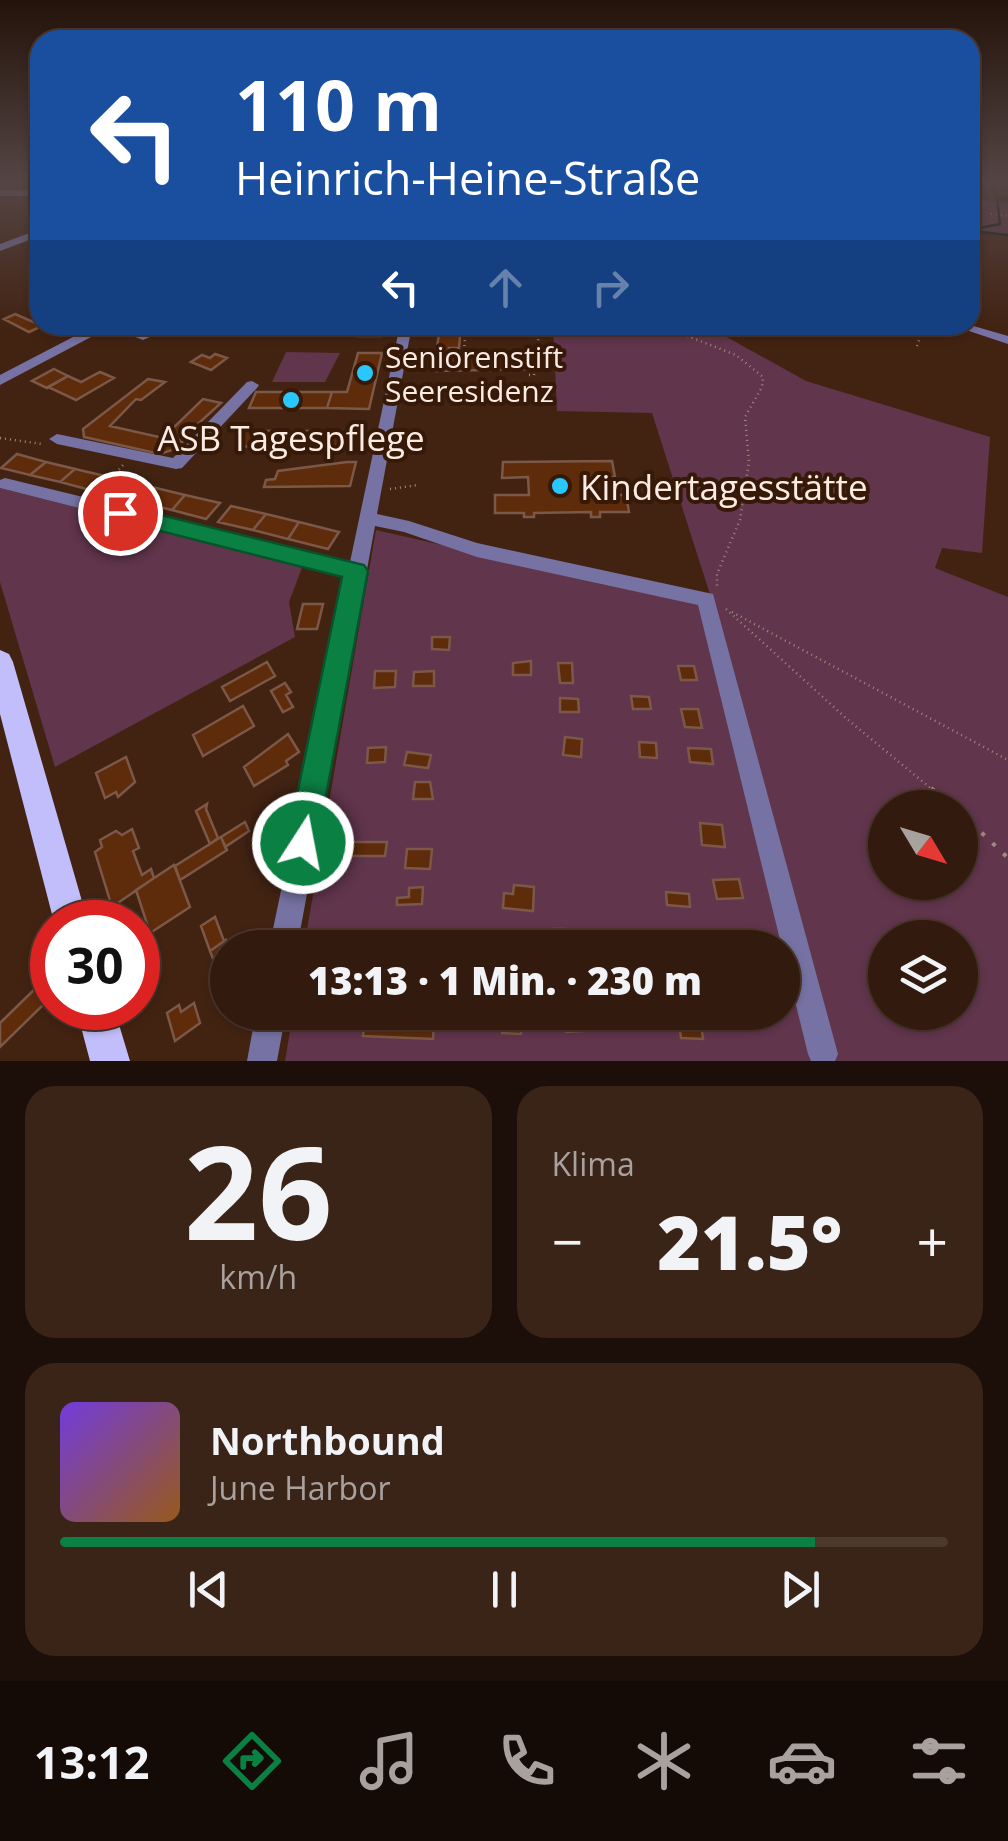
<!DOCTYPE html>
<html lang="de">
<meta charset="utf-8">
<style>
body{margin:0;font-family:"Open Sans",sans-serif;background:#3a2317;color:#f1f3f6;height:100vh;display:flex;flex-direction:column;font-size:38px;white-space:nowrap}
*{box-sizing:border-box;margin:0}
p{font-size:32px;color:#a8a19e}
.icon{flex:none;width:55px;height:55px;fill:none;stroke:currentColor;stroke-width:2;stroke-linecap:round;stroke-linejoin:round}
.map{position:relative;height:1061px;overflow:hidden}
.sheet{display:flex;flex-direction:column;gap:25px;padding:25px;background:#1c0e08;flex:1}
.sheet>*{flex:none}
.hud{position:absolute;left:30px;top:30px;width:950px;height:305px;border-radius:30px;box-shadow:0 2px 8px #0004,0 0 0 2px #4d382e;background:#1a4fa0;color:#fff;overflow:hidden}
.needle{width:65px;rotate:128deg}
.tools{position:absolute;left:868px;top:790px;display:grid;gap:20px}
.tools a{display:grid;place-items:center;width:110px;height:110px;border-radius:50%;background:#321a0e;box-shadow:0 2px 8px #0004,0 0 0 2px #4d382e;font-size:50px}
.speed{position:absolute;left:30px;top:900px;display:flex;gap:20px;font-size:50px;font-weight:700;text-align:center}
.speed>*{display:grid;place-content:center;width:130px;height:130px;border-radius:50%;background:#321a0e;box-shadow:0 2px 8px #0004,0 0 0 2px #4d382e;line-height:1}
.speed .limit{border:15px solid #d22;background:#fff;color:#111}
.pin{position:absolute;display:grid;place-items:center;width:85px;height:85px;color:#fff;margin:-42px;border:5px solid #fff;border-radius:50%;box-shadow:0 2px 10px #0007}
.me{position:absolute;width:110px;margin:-55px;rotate:11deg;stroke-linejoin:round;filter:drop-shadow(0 0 8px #0008)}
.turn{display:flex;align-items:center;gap:35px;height:210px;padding:0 40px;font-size:45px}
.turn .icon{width:130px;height:130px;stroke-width:2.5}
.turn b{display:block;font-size:70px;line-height:85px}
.lanes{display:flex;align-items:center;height:95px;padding:0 40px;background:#0003;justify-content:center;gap:50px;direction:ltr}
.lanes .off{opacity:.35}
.big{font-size:75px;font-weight:800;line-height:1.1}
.sheet .tile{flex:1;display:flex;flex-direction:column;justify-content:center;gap:15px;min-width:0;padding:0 35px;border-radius:30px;background:#3a2317}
.sheet .dial{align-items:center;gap:0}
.dial b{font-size:130px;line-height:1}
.song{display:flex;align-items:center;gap:30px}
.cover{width:120px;height:120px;border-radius:15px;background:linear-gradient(135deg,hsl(260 70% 55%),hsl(30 70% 35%))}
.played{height:10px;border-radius:5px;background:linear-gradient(90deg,#0b8043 85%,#4d382e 85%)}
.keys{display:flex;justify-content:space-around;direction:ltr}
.heat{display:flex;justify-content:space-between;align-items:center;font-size:55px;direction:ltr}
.sheet .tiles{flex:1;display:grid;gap:25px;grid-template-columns:1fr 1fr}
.tile:last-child{grid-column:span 2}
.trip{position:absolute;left:210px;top:930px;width:590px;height:100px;border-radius:50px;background:#321a0e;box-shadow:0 2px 8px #0004,0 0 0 2px #4d382e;font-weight:800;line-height:100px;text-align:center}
.tabs{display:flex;height:160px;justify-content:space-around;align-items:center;background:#140a06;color:#a8a19e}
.tabs .icon{width:70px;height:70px}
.tabs .active{color:#0b8043}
.tabs b{font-size:45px;color:#f1f3f6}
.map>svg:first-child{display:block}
.green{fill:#61354c;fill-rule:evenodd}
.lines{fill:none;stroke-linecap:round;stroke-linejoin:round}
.stream{stroke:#001a10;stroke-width:2.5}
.building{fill:#5e2b0b;stroke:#7b5847;stroke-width:2.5}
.path-far1{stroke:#a1897d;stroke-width:2.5;stroke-dasharray:1 4;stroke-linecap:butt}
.path{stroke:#a1897d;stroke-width:4;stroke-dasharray:4 11;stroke-linecap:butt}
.minor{fill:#7672a3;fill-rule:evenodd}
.major{fill:#c2befb;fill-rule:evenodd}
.route{fill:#0b8043;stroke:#07532c;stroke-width:2.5}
.poi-dot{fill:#28c8ff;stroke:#371908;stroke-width:4}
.labels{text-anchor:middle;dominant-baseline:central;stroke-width:8;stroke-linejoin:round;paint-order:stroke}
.far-poi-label{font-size:30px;fill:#fcebe3;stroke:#371908;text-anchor:start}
.poi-label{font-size:35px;fill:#fcebe3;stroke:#371908}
</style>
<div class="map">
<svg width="1008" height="1061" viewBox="0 0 1008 1061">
<rect width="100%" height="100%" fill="#422312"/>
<path class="green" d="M 970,190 L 974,199 L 1008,203 L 1008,236 L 970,230 Z
M 553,325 L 705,325 L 806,381 L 990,437 L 982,553 L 942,548 L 935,568 L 1008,597 L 1008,1061 L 285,1061 L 293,1013 L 782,1012 L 782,948 L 304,947 L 376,530 L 714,607 L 652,413 L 557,411 ZM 885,808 L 960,808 L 960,882 L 885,882 ZM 885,938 L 960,938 L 960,1012 L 885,1012 Z
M 286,352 L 340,353 L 325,382 L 272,382 Z
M 0,488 L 303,565 L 289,602 L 295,637 L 55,767 L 0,582 Z"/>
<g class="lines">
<path class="stream" d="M 993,185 L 997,199
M 970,230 L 1000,224 L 997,199 L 1008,198
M 981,232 L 1008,235"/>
</g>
<path class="building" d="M 15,314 L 40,325 L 44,325 L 29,332 L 4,319 Z
M 257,325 L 345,325 L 342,331 L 305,333 L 256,331 Z
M 361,325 L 387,325 L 381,336 L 358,336 Z
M 440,325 L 461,325 L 459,348 L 449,348 L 448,354 L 530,356 L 531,369 L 435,371 L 437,354 L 442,354 L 443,348 L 437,348 Z
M 358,353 L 382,353 L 369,409 L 327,408 L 332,392 L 347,392 Z
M 215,354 L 227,358 L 211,370 L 191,362 L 202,355 L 210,358 Z
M 54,369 L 68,376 L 47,388 L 32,381 Z
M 100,372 L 114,378 L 76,400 L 48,387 L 68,376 L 81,382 Z
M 148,379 L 165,382 L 141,400 L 136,399 L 110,426 L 163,438 L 203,399 L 221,403 L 179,441 L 182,442 L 175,449 L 160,454 L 84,437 L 83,429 Z
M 256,392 L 332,392 L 327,408 L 249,408 Z
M 243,431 L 362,431 L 358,447 L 303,444 L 307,446 L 306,450 L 288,450 L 290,444 L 237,447 Z
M 17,454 L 46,462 L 30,475 L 1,468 Z
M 612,461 L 615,477 L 590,477 L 592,495 L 626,495 L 629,512 L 600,512 L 600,517 L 591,517 L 591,512 L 534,513 L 534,517 L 524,517 L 524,513 L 495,513 L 495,495 L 529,495 L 528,477 L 502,478 L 503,462 Z
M 46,462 L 75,469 L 60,482 L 30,475 Z
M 347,462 L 356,462 L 350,486 L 264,487 L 266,480 L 275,479 L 278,471 Z
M 75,469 L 109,477 L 94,491 L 60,482 Z
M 120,479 L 152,487 L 138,502 L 105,494 Z
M 152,487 L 185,495 L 172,510 L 138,502 Z
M 185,495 L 220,503 L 206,519 L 172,510 Z
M 231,506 L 266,514 L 253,530 L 218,522 Z
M 266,514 L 299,522 L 288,539 L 253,530 Z
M 299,522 L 339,532 L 328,549 L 288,539 Z
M 303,604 L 323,604 L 317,629 L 297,629 Z
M 432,637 L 450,637 L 449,650 L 432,649 Z
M 531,661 L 531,675 L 513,675 L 513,663 Z
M 267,662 L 275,676 L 230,701 L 222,687 Z
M 558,663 L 572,663 L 573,683 L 560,683 Z
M 678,666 L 694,666 L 697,680 L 681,680 Z
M 375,671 L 396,671 L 395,687 L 374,688 Z
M 434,671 L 434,686 L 413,686 L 414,672 Z
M 285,683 L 291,692 L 286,695 L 293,707 L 283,712 L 271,691 Z
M 631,696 L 649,697 L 651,709 L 633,709 Z
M 560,698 L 578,699 L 579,712 L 560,712 Z
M 243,706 L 254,726 L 203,756 L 193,735 Z
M 681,709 L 698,709 L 702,728 L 685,727 Z
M 288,734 L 299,752 L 286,761 L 288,765 L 254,786 L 244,767 Z
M 565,737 L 582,739 L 581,757 L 563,755 Z
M 639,742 L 656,743 L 657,758 L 640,757 Z
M 386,747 L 385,762 L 367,763 L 368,748 Z
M 688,748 L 711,749 L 713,764 L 690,762 Z
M 407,752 L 431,755 L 428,768 L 404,765 Z
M 126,757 L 135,782 L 118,797 L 116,792 L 105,798 L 96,773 Z
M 415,782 L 430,782 L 433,799 L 413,799 Z
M 207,804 L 206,809 L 218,838 L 210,844 L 196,811 Z
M 245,822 L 249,831 L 225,847 L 221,837 Z
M 700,823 L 722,825 L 725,847 L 702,845 Z
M 132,829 L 139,848 L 133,851 L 142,875 L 151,869 L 154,878 L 112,907 L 95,852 L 102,847 L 100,840 L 116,831 L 122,835 Z
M 221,837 L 227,850 L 180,880 L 175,866 Z
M 350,842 L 387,842 L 385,856 L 347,856 Z
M 407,849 L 432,849 L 430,869 L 405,868 Z
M 174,865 L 190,907 L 150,933 L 136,890 Z
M 739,879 L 743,898 L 717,899 L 713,880 Z
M 514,885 L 534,887 L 533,911 L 503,908 L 504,893 L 513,894 Z
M 423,887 L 422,904 L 397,905 L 397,898 L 409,897 L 409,888 Z
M 666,892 L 689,894 L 690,907 L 667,905 Z
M 215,917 L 224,941 L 210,951 L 201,926 Z
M 554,929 L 565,929 L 565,941 L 576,941 L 576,948 L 555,948 Z
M 226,940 L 228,955 L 215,964 L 210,951 Z
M 40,984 L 45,1003 L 0,1047 L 0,1023 Z
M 194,1003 L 200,1023 L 175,1041 L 167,1013 L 179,1005 L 181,1012 Z
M 562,1012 L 568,1012 L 568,1018 L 581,1018 L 583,1031 L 566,1032 Z
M 502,1014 L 522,1016 L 521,1034 L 502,1033 Z
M 678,1014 L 700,1015 L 703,1039 L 681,1038 Z
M 365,1018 L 434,1021 L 433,1039 L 363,1036 Z"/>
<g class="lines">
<path class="path-far1" d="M 991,214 L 1008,216
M 970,220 L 974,227
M 659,325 L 736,355 L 763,377 L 762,387 L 745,417 L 749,462 L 740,520 L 717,574 L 717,587
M 917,346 L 924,325
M 464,351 L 466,325
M 422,352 L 442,352
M 448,352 L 538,353
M 529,375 L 534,375 L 540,325
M 0,438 L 42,444
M 390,489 L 418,485
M 99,492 L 123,465
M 726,609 L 847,719 L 934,791
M 732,612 L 1008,760"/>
<path class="path" d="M 931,788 L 955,808
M 960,812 L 1008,858"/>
<path class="minor" d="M 0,190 L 40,190 L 40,196 L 0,196 Z
M 40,229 L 40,236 L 0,251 L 0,244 Z
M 96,325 L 126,325 L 143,332 L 159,325 L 176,325 L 143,340 L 110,327 L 0,385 L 0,375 Z
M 400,325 L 412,325 L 377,514 L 409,521 L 477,543 L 713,594 L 838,1054 L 835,1061 L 811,1061 L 808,1054 L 698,605 L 477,557 L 404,532 L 375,526 L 297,948 L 269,948 L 347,576 L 0,488 L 0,480 L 5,478 L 350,562 Z
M 951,325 L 970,325 L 1008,336 L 1008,344 Z
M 252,381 L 259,385 L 257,388 L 182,468 L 176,469 L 57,444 L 49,439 L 57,434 L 173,458 L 247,382 Z
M 256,1012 L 286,1012 L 277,1061 L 247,1061 Z"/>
<path class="major" d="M 0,650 L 9,654 L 13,662 L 88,922 L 54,922 L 0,714 Z
M 76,1008 L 114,1008 L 130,1061 L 90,1061 Z"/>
</g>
<linearGradient id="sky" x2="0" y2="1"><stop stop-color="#24130a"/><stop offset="0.55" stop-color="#544544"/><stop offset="1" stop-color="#544544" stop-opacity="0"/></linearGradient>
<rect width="1008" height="329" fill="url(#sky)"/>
<path class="route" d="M 120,505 L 364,565 L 368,571 L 315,855 L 303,860 L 292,855 L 287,843 L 342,577 L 113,519 L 109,513 L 113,508 Z"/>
<g class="poi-dot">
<circle cx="365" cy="373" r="10"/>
<circle cx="291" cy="400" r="10"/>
<circle cx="560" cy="486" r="10"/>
</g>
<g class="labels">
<g class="far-poi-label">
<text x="385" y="356">Seniorenstift<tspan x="385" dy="34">Seeresidenz</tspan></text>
</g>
<g class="poi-label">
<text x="291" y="437">ASB Tagespflege</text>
<text x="580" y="486" text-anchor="start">Kindertagesstätte</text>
</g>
</g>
</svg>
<div class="tools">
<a><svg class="needle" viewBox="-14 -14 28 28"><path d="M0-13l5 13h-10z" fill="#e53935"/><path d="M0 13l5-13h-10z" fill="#a8a19e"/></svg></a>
<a><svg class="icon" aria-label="layers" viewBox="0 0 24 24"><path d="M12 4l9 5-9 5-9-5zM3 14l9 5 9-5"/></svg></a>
</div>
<div class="speed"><div class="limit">30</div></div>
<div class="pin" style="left:120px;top:513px;background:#d93025"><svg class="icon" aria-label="arrive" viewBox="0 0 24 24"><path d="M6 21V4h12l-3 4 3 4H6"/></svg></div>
<svg class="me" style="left:303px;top:843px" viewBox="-20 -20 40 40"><circle r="17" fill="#0b8043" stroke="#fff" stroke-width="3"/><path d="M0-11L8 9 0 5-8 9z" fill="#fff"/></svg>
<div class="trip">13:13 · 1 Min. · 230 m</div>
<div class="hud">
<div class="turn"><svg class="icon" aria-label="left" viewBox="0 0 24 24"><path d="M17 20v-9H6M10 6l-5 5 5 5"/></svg><div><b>110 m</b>Heinrich-Heine-Straße</div></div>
<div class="lanes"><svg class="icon" aria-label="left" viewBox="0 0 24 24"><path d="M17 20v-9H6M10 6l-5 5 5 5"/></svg><svg class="icon off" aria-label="ahead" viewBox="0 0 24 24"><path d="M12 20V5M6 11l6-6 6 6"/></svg><svg class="icon off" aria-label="right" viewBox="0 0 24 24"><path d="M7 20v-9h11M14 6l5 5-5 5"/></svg></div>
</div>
</div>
<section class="sheet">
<div class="tiles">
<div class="tile dial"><b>26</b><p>km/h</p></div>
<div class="tile"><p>Klima</p>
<div class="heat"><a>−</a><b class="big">21.5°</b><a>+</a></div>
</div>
<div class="tile">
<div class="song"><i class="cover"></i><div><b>Northbound</b><p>June Harbor</p></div></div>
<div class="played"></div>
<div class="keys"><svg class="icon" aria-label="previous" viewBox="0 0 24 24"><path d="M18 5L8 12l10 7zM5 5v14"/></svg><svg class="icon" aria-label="pause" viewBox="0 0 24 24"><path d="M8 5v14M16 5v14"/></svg><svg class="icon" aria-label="next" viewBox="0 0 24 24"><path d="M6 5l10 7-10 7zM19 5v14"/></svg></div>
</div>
</div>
</section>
<nav class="tabs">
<b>13:12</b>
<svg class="icon active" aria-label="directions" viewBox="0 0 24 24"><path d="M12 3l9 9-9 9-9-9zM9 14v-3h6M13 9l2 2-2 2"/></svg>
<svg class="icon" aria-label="music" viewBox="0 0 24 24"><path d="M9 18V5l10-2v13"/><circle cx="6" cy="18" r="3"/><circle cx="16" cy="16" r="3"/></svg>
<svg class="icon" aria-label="phone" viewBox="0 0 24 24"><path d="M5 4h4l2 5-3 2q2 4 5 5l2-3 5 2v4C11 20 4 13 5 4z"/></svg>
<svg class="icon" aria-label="climate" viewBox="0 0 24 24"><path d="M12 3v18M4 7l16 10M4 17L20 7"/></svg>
<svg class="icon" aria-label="car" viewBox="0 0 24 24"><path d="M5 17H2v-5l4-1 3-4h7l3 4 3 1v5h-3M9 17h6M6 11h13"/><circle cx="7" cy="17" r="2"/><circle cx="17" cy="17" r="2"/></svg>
<svg class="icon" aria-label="filters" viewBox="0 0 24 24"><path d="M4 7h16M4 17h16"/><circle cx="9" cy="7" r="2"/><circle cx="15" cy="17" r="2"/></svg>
</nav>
